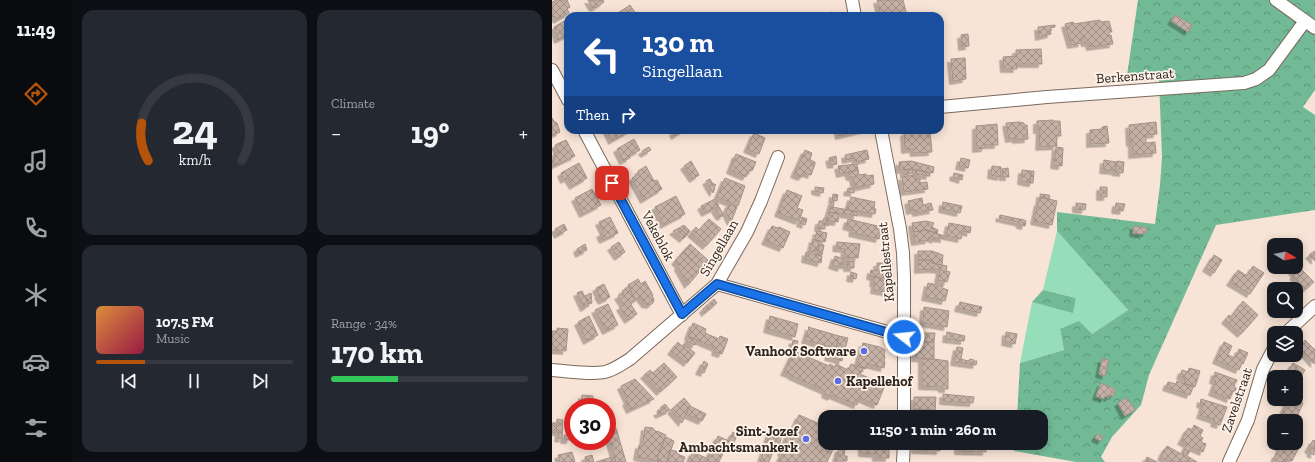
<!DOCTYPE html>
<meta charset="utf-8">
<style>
body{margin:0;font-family:"Zilla Slab",serif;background:#242831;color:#f1f3f6;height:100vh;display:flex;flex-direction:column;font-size:15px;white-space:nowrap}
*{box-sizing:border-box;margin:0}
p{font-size:13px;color:#9ea1a6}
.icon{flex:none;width:22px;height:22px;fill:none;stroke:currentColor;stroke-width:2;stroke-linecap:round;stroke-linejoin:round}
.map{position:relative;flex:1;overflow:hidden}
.drawer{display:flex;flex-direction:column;gap:10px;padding:10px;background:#0d0f14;width:480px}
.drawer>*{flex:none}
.top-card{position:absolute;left:12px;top:12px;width:380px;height:122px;border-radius:12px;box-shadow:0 2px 10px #0003;background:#1a4fa0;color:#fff;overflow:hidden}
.needle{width:26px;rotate:100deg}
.controls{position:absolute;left:715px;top:238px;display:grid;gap:8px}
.controls a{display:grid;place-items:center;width:36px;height:36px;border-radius:8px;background:#171b24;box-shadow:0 2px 10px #0003;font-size:20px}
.speed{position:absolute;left:12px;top:398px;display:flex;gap:8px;font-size:20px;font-weight:700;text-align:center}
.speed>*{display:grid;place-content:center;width:52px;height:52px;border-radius:50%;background:#171b24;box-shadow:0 2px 10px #0003;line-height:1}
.speed .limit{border:6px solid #d22;background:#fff;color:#111}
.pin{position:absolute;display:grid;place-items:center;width:34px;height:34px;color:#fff;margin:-17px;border-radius:8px;box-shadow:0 2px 6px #0006}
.me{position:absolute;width:44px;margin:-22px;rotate:286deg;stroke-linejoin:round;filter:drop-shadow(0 0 3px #0008)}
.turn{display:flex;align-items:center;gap:14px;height:84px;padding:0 12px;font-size:18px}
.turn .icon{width:52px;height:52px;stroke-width:2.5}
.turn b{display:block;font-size:28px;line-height:34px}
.then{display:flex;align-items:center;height:38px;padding:0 12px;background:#0003;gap:8px;font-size:15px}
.big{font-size:30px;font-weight:700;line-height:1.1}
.drawer .widget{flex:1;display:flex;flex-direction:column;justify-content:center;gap:6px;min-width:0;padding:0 14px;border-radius:12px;background:#242831}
.drawer .dial{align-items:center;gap:0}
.dial svg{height:104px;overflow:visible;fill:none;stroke:#363941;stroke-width:7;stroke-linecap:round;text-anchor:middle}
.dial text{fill:#f1f3f6;stroke:none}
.song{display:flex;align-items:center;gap:12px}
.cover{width:48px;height:48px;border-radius:6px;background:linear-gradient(135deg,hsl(30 70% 55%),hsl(340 70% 35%))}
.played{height:4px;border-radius:2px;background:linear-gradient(90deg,#b45309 25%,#363941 25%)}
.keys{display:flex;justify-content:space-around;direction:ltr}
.heat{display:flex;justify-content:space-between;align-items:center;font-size:22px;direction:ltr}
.charge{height:6px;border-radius:3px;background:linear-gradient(90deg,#34c759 34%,#363941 0)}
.drawer .tiles{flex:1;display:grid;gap:10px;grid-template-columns:repeat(2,1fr)}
.trip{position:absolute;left:266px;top:410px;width:230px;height:40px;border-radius:12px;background:#171b24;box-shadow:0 2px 10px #0003;font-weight:700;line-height:40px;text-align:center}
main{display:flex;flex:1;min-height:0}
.tabs{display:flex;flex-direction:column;width:72px;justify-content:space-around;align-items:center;background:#090b0e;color:#9ea1a6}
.tabs .icon{width:28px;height:28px}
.tabs .current{color:#b45309}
.tabs b{font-size:18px;color:#f1f3f6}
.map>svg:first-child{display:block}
.green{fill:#96ddb9}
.forest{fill:url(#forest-crowns)}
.building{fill:url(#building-cross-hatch);stroke:#a69288;filter:url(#shadow)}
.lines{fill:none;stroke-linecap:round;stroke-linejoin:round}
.minor-casing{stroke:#7a695d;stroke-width:14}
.minor{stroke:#fff;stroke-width:12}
.route-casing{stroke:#114b97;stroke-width:10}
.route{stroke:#1a73e8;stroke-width:7}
.poi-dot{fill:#5b6be2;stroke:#fff3ea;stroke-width:1.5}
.labels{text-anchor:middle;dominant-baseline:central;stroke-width:3.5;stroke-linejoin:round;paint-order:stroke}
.street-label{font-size:14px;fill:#2c251f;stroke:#fff3ea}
.poi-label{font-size:14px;font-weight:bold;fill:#2c251f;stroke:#fff3ea;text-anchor:end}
</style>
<main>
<nav class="tabs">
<b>11:49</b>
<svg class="icon current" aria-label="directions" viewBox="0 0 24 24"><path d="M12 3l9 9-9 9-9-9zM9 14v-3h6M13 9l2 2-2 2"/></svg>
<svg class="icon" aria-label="music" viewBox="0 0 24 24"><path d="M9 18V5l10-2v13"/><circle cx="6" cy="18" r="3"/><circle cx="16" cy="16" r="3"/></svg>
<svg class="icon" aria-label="phone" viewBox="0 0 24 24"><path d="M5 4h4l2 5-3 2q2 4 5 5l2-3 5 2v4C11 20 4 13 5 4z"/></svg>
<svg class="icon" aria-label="climate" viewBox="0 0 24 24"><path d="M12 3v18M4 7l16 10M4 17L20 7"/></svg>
<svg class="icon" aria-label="car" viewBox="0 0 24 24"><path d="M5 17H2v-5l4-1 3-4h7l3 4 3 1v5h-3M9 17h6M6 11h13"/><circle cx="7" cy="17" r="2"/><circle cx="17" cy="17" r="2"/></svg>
<svg class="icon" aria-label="filters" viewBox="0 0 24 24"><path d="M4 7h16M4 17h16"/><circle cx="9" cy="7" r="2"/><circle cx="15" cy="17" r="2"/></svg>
</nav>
<section class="drawer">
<div class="tiles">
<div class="widget dial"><svg viewBox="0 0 100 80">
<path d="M14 69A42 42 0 1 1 86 69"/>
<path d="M14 69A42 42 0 0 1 9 40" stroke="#b45309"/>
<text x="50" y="56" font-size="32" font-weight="700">24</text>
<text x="50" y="72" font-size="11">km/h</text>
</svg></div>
<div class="widget"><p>Climate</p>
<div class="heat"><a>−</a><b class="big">19°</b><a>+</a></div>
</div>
<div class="widget">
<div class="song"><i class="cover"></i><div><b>107.5 FM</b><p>Music</p></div></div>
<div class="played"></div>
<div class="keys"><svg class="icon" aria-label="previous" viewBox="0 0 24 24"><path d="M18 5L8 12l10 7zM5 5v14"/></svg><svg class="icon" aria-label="pause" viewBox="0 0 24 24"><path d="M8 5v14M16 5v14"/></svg><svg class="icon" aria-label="next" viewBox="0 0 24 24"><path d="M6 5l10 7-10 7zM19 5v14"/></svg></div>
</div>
<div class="widget"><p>Range · 34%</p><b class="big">170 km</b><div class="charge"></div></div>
</div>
</section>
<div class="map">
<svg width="763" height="462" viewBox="0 0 763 462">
<defs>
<pattern id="forest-crowns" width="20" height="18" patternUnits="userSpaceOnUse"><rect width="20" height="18" fill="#72ba96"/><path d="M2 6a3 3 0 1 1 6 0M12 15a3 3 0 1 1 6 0" fill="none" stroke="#5e977a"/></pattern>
<pattern id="building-cross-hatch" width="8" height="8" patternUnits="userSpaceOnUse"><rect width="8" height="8" fill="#c5b0a5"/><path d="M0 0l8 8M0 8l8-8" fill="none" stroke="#a08f86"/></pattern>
<filter id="shadow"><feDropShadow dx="-3.5" dy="3.5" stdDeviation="0" flood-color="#0004"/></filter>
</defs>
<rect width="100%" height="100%" fill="#f8e4d6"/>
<path class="green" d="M 505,231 L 576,310 L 540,334 L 508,330 L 512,350 L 468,363 L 480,302 L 521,312 L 524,298 L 491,290 Z"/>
<path class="forest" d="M 586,0 L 763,0 L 763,90 L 751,107 L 763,115 L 763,210 L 664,225 L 597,375 L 589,405 L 560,437 L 549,457 L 553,462 L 524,462 L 462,451 L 463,443 L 489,443 L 489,417 L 465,417 L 468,363 L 512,350 L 508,329 L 527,321 L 540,334 L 576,310 L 505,231 L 505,212 L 603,224 L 608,185 L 610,157 L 607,80 L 574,82 Z
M 491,290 L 524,298 L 521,313 L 480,302 Z"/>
<path class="building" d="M 4,0 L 15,0 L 18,7 L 15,9 L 17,13 L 5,20 L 3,16 L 0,17 L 0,2 Z
M 36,0 L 51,0 L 52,2 L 43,8 L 43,7 L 41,8 Z
M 325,0 L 351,0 L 355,16 L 329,16 Z
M 78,5 L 84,14 L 81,16 L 72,16 L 69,11 Z
M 69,11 L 72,16 L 60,16 Z
M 280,12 L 280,14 L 287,13 L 287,16 L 267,16 Z
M 623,15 L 640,25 L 636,32 L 619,21 Z
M 16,19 L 16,35 L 6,40 L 2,27 Z
M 548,20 L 548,22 L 557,21 L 560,32 L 557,32 L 557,35 L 559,35 L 561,44 L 538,47 L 537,43 L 533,43 L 531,36 L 529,37 L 530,43 L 519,45 L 513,24 L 521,22 L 522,24 Z
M 503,25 L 503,27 L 498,28 L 499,34 L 487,37 L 486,27 Z
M 416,34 L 417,46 L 410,47 L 409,35 Z
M 489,49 L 490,64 L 464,64 L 465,69 L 452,69 L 451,57 L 464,56 L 464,50 Z
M 413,58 L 414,79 L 401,81 L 399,59 Z
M 0,118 L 3,122 L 5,123 L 8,132 L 0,136 Z
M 501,120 L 501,121 L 508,121 L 509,136 L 504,136 L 505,146 L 487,147 L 488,130 L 485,130 L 485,121 Z
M 467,122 L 472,123 L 472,125 L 475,125 L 476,139 L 464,140 L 464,138 L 457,139 L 454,123 Z
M 604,122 L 605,134 L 594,135 L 594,143 L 603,142 L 604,153 L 580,155 L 580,143 L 578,143 L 577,125 Z
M 445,124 L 446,145 L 433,145 L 433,148 L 424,149 L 424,126 Z
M 555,126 L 557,143 L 538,144 L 538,130 L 550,129 L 550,127 Z
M 55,130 L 79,130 L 60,141 Z
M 125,130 L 132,130 L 123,136 L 121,132 Z
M 286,130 L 312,130 L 287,136 Z
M 365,130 L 365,132 L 378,131 L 380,152 L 362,153 L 361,149 L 353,150 L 352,133 L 354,133 L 354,131 Z
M 202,133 L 213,138 L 207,154 L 195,149 Z
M 82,139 L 88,150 L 77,156 L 78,158 L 71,161 L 65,149 Z
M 14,140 L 23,156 L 2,166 L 0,161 L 3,160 L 1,155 L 6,152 L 3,145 Z
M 97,147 L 99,150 L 92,154 L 90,151 Z
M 504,147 L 511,148 L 510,166 L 502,165 Z
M 253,150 L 260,153 L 258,160 L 263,162 L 263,164 L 259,175 L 253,173 L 252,175 L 249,177 L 242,174 Z
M 315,150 L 317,159 L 304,162 L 303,158 L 294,160 L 293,155 Z
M 184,154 L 204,162 L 200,171 L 197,170 L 194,177 L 178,170 Z
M 284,156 L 285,164 L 279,165 L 277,158 Z
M 409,158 L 418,160 L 416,168 L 407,166 Z
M 552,160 L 564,162 L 563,171 L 551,170 Z
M 139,161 L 147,175 L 141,179 L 132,166 Z
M 359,161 L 382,167 L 381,173 L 360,169 L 348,170 L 347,162 Z
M 565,161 L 572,162 L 571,173 L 563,172 Z
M 27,163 L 35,178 L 21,186 L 16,178 L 12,180 L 9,173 Z
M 305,164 L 306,170 L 288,174 L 286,166 Z
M 94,166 L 102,181 L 105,180 L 110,189 L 92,200 L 80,178 L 87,174 L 86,171 Z
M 440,166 L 449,167 L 449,177 L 439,175 Z
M 456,168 L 457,177 L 451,177 L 450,169 Z
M 360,169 L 361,173 L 352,175 L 352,170 Z
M 306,170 L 307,175 L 314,174 L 315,176 L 321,175 L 322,184 L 303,188 L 301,177 L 298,177 L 296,172 Z
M 364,170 L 378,173 L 377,176 L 363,174 Z
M 470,170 L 479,171 L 478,183 L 469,181 Z
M 479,171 L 482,171 L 481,183 L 478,183 Z
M 402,173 L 411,175 L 410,180 L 401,177 Z
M 362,175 L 362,179 L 368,178 L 368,183 L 375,182 L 376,189 L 352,192 L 350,177 Z
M 173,178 L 193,186 L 186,206 L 165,197 Z
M 158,179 L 161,184 L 163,184 L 164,185 L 162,187 L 163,188 L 161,193 L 154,181 Z
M 263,187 L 272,188 L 271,193 L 263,191 Z
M 548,187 L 555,187 L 555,197 L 548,197 Z
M 296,188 L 302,189 L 302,193 L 295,192 Z
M 40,189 L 49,205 L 31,214 L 23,198 Z
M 235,190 L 250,196 L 245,208 L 251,210 L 247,221 L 226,213 Z
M 281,194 L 286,195 L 285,201 L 280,200 Z
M 488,194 L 497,195 L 498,196 L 497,199 L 488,197 Z
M 124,196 L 133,214 L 112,225 L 103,207 Z
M 299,197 L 323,202 L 322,208 L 324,209 L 323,214 L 295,210 L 296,205 L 297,205 Z
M 488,197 L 505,201 L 500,225 L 482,221 L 486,202 L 487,202 Z
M 370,198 L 371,205 L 379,203 L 381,210 L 364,213 L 364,210 L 358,211 L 356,201 Z
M 163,199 L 167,206 L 153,213 L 149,206 Z
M 280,201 L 282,202 L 281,207 L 305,212 L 305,216 L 277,212 Z
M 391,202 L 410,206 L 408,213 L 390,209 Z
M 524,203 L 534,204 L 533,210 L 524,209 Z
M 564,203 L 573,204 L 571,211 L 563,210 Z
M 177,204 L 185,207 L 179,222 L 174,212 Z
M 167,207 L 172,215 L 168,217 L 163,209 Z
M 277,212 L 287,214 L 286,222 L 277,221 L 276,226 L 274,225 Z
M 448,215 L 472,220 L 474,221 L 473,226 L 468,225 L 468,223 L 465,222 L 447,218 Z
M 58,217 L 66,233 L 51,240 L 48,234 L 52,232 L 47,222 Z
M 250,217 L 255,219 L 253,225 L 248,223 Z
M 272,218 L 275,218 L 272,229 L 266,228 L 267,221 L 271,221 Z
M 157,219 L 169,229 L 154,246 L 139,233 L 144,227 L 147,230 Z
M 296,219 L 330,227 L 327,239 L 300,233 L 301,228 L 294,226 Z
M 374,221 L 382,223 L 380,227 L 386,230 L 385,234 L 375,230 L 361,232 L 360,223 Z
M 397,223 L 419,227 L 418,233 L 411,231 L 409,239 L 394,236 Z
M 12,224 L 15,230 L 6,235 L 3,229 Z
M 132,225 L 138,231 L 135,235 L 127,228 Z
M 220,226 L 226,228 L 227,227 L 238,232 L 231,248 L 213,241 Z
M 582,226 L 595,228 L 594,233 L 591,233 L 591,234 L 581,233 Z
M 127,228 L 135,235 L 131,239 L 121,231 Z
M 375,230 L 392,236 L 392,239 L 383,238 L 383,240 L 376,237 L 377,240 L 363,242 L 361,232 Z
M 265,231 L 275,233 L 273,242 L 263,240 L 264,234 L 271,236 L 264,233 Z
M 261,239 L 267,241 L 266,250 L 263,249 L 262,252 L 258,251 Z
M 67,242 L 73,252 L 66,257 L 59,247 Z
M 285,242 L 308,244 L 306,258 L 292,257 L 293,249 L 284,248 Z
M 33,244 L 35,250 L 27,254 L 25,249 Z
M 138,244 L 157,261 L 152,267 L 150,266 L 148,268 L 131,252 Z
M 268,244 L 272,245 L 270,255 L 265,254 Z
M 366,251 L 380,251 L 391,255 L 390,265 L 380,263 L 380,260 L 366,260 Z
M 762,251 L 763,252 L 763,261 L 757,255 Z
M 131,252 L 148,268 L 146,271 L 147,272 L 136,285 L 126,267 L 127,265 L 123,261 Z
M 254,252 L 270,256 L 269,263 L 253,259 Z
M 662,255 L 670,260 L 662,273 L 654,268 Z
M 283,256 L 292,259 L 289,268 L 280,265 Z
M 366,260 L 380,260 L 380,263 L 395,266 L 394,271 L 398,272 L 395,282 L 386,280 L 388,270 L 380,269 L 366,270 Z
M 302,261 L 302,268 L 295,268 L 295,265 L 291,265 L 292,262 Z
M 325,263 L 340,263 L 341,277 L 329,278 L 318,276 L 319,270 L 325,271 Z
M 701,266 L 712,273 L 698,294 L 678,282 L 686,270 L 695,276 Z
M 745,267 L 747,270 L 749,269 L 762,282 L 754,289 L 741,276 L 743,274 L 740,271 Z
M 299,272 L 305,274 L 304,279 L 298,278 Z
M 322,277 L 329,278 L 329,280 L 341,281 L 339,293 L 322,290 L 323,283 L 321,283 Z
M 86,279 L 89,284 L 93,281 L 101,295 L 100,296 L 102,299 L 101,303 L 98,305 L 93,304 L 88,297 L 83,300 L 77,287 L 76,285 Z
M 376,283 L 391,286 L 390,288 L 396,290 L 393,301 L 373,297 Z
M 52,284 L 58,297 L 50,301 L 46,295 L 47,295 L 44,288 Z
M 77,287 L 83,300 L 78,303 L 85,314 L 76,320 L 68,307 L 72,305 L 66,296 L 72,293 L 70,291 Z
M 30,291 L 37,305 L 32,308 L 25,293 Z
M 39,293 L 40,303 L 36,304 L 33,296 Z
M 162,299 L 165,303 L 153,313 L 151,309 Z
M 691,301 L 706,315 L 689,334 L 673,320 L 677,315 L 679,317 Z
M 408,302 L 430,307 L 428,313 L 406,308 Z
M 56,304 L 66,325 L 54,331 L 43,310 Z
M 372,307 L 397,311 L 395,327 L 371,323 Z
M 37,316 L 46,335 L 35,341 L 26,322 Z
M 218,316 L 246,324 L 243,337 L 215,329 Z
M 141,323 L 154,329 L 153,333 L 167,339 L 168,336 L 176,339 L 170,354 L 163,352 L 164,348 L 136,336 Z
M 256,327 L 287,336 L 281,358 L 276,357 L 279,347 L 253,340 L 257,327 Z
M 5,328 L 16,329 L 14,351 L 0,350 L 0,331 L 5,331 Z
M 395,332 L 413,336 L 412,341 L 394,339 Z
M 454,332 L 465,334 L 463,344 L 453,342 Z
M 363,333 L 383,333 L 382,342 L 363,342 Z
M 287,336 L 296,338 L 290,361 L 281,358 Z
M 137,337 L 145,340 L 143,345 L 135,342 Z
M 241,340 L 246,341 L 244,347 L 240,345 Z
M 753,340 L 762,349 L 763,349 L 762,364 L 747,347 Z
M 126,342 L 130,346 L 132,344 L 143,353 L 135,363 L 119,351 Z
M 363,342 L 382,342 L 382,359 L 363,358 Z
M 672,342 L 680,346 L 676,355 L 683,358 L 687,349 L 696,353 L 691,364 L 690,363 L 687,370 L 664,360 Z
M 311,343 L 328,347 L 333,350 L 332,356 L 333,356 L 332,362 L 333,362 L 332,368 L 315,364 L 314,369 L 305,366 Z
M 405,347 L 411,348 L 409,359 L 416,361 L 418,359 L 422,360 L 421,361 L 425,361 L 424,365 L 402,362 Z
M 242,351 L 277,366 L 278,364 L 283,367 L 284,364 L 296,370 L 299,364 L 311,368 L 308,374 L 333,385 L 325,405 L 308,398 L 305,405 L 280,395 L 279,397 L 273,394 L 274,391 L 240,376 L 240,375 L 232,372 Z
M 370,359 L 382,359 L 396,361 L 396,389 L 390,389 L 390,387 L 370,386 Z
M 550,359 L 557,360 L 553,376 L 547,374 Z
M 152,361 L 156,364 L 152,373 L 147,371 Z
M 112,363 L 125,377 L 108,392 L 92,375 L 98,370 L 101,373 Z
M 741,363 L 753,370 L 746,382 L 748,383 L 745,388 L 744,387 L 744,377 L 731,377 L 733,373 L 735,374 Z
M 637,368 L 648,371 L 643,387 L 632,383 L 633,378 L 628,376 L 630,370 L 636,372 Z
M 663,372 L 685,380 L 682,386 L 684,388 L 684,390 L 683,392 L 680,392 L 678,399 L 660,392 L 664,381 L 661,380 Z
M 83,379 L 102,399 L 78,410 L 74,402 L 76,401 L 69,386 Z
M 625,381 L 641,387 L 638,395 L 614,387 L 616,382 L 624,384 Z
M 549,383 L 564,390 L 561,396 L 558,395 L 557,398 L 553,396 L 552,399 L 544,396 Z
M 391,394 L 422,397 L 421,403 L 391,401 Z
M 30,395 L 41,396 L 41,404 L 46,405 L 45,407 L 29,407 Z
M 362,397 L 384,397 L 383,411 L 362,409 Z
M 132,398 L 138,405 L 130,423 L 119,410 Z
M 574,398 L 576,402 L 577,401 L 583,410 L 573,416 L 566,403 Z
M 649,399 L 675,407 L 668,425 L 662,423 L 663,420 L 648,415 L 651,405 L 648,404 Z
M 731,399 L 742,399 L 751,403 L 743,421 L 729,415 L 735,403 L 730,401 Z
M 113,404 L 118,410 L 107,415 L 105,412 L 109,411 L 109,407 Z
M 138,406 L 154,414 L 150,421 L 134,414 Z
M 362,409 L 380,410 L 380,417 L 362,417 Z
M 247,415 L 273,426 L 273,443 L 284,443 L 275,462 L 226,462 L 231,452 L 229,452 L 236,434 L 238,430 L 240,431 Z
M 5,419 L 11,420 L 10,439 L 6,438 L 7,432 L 4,432 Z
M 0,423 L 3,423 L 3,433 L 0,433 Z
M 642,425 L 651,430 L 648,436 L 651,438 L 649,442 L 654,444 L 651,452 L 640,447 L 635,456 L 645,462 L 619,462 L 609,457 L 611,452 L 615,446 L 631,455 L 632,453 L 631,453 L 635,444 L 629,441 L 636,428 L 640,430 Z
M 93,427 L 101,428 L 101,429 L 105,432 L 105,431 L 114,435 L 105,457 L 106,458 L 106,461 L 85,457 L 87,445 L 92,445 L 92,442 L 91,442 Z
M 64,428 L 74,462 L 64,462 L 55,431 Z
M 218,431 L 230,435 L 226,450 L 222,449 L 217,462 L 208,462 Z
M 181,432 L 185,435 L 180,447 L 175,444 Z
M 545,434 L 551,437 L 549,441 L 543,438 Z
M 12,435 L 18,435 L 18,440 L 12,440 Z
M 166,436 L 177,441 L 167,462 L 154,462 Z
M 114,437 L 122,441 L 115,462 L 105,462 L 106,458 L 105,457 Z
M 761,440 L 763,441 L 762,455 L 758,453 L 759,451 L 756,449 Z
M 309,443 L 337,443 L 337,449 L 310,449 Z
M 363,443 L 388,443 L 388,451 L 363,450 Z
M 406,443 L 434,443 L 434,452 L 406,451 Z
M 728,443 L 744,443 L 744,445 L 747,447 L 740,461 L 734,459 L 733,462 L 728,462 L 722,459 L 724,454 L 725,455 L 728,448 L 726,446 Z
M 287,449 L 293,449 L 292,456 L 295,456 L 295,461 L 283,461 Z
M 310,449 L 337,449 L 337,458 L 324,458 L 324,454 L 310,453 Z
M 118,450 L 128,452 L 127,455 L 133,457 L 131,462 L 115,462 Z
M 20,452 L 23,462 L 8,462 L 6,455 Z
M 141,452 L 154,458 L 152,462 L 136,462 Z
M 40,455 L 42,462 L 34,462 L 33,457 Z
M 60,457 L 62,457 L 64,462 L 44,462 Z
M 595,457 L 605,462 L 596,462 L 593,461 Z"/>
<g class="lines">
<g class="minor-casing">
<path id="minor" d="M 300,0 L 303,16
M 724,0 L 763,28
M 0,70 L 16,100
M 388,107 L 495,97 L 692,83 L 704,79 L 717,70 L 753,21
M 32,130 L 130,315
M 329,130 L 348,229 L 351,253 L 352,277 L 352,417
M 165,284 L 353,337
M 734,333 L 763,306
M 0,370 C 15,371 39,375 53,372 C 62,370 70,364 78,359 L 165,284 L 195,232 L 209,201 L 226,157
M 351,462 L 352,443
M 677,462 L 696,420 L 711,369 L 722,348"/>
</g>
<use href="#minor" class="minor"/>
</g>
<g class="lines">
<g class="route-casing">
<path id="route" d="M 60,183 L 130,314 L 165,284 L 352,337"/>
</g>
<use href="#route" class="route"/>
</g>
<g class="poi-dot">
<circle cx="312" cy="351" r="4"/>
<circle cx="286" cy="381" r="4"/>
<circle cx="254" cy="439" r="4"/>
</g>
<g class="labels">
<g class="street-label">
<text transform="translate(583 76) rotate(-4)">Berkenstraat</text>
<text transform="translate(106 236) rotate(62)">Vekeblok</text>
<text transform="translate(167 248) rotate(-60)">Singellaan</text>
<text transform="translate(334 262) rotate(-95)">Kapellestraat</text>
<text transform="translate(685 400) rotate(-71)">Zavelstraat</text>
</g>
<g class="poi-label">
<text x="304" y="351">Vanhoof Software</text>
<text x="294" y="381" text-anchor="start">Kapellehof</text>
<text x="246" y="431">Sint-Jozef<tspan x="246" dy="16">Ambachtsmankerk</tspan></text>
</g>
</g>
</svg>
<div class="controls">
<a><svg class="needle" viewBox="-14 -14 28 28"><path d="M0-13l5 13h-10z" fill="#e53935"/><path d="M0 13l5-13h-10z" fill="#9ea1a6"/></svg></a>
<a><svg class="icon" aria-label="search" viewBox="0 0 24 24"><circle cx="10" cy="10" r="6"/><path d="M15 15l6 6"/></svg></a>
<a><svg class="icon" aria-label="layers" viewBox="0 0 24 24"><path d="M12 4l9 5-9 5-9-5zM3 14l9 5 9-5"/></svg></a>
<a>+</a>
<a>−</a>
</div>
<div class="speed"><div class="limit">30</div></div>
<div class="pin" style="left:60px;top:183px;background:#d93025"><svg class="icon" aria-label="arrive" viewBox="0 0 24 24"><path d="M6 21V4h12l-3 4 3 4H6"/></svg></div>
<svg class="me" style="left:352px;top:337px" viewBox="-20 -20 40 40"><circle r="17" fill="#1a73e8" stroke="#fff" stroke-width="3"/><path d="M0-11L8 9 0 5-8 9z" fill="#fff"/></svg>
<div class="trip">11:50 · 1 min · 260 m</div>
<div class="top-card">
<div class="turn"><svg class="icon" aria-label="left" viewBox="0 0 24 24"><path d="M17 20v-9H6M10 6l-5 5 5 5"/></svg><div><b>130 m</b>Singellaan</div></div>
<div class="then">Then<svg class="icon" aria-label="right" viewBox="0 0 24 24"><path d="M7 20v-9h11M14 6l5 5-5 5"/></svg></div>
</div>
</div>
</main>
